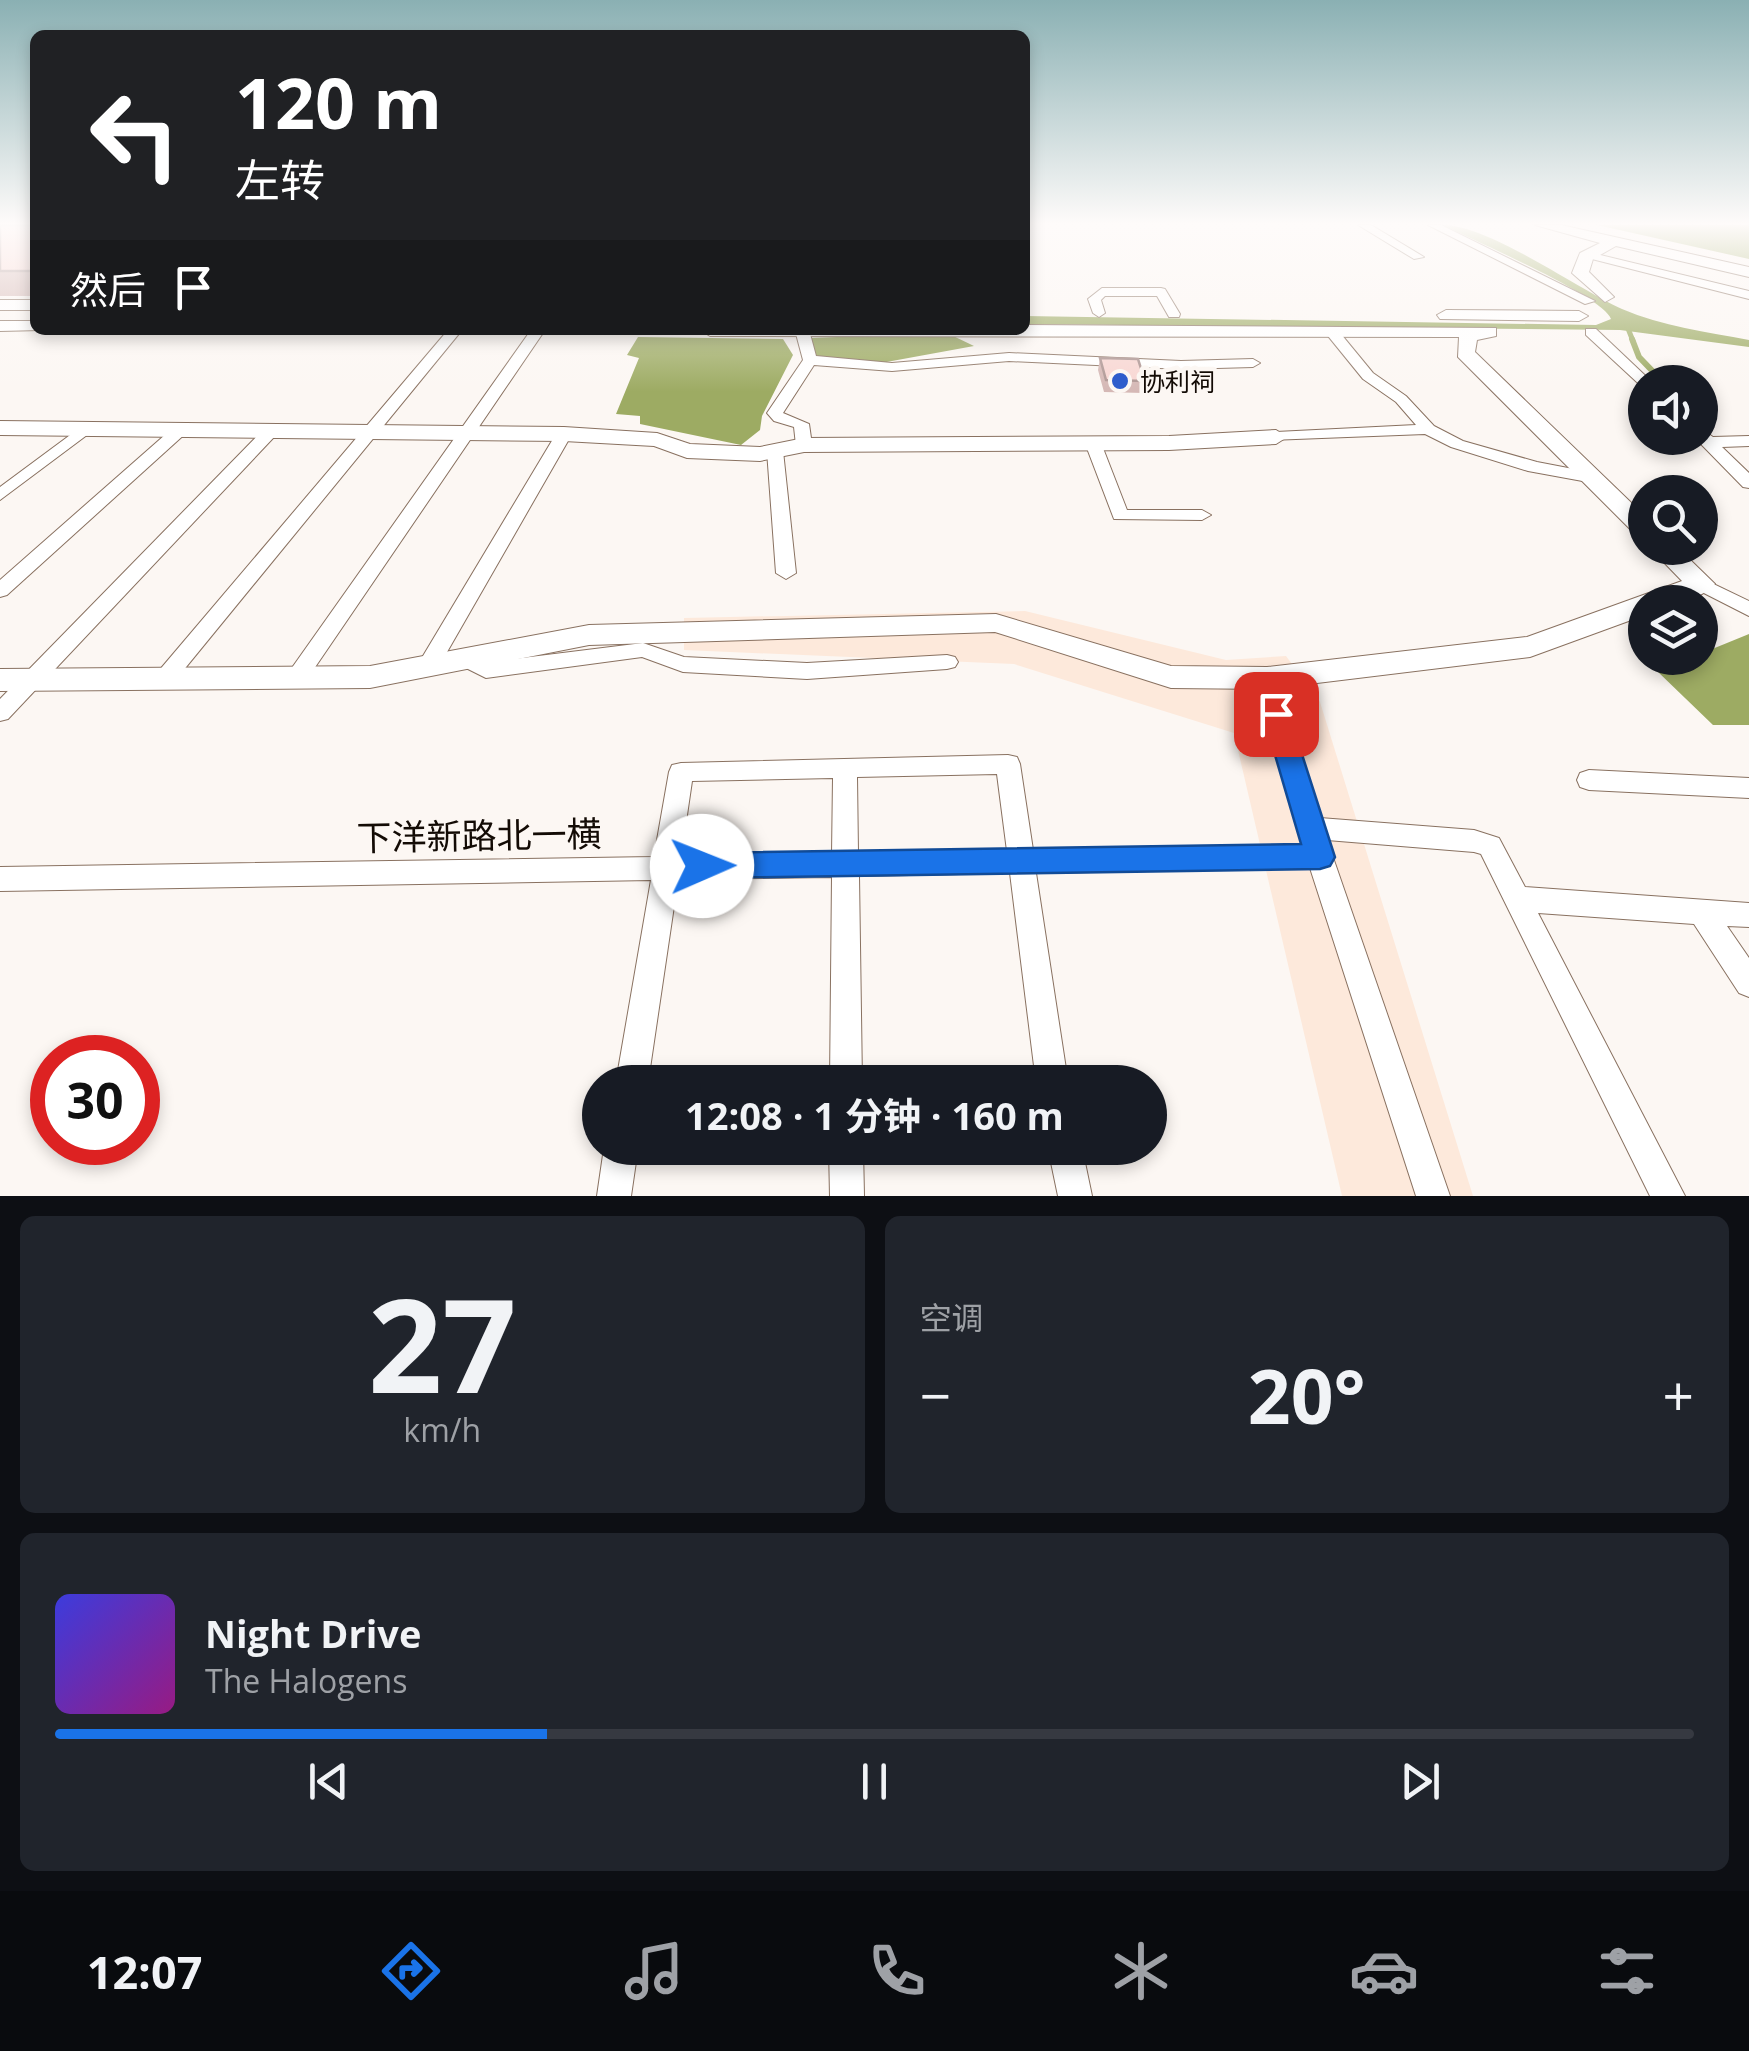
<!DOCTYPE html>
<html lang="zh">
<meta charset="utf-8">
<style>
body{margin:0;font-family:"Open Sans","Noto Sans SC",sans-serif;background:#20242c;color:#f1f3f6;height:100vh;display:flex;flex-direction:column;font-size:38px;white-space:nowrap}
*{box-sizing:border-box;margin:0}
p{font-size:32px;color:#9ea1a6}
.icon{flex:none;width:55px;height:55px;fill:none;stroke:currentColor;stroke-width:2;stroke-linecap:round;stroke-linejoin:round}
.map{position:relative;height:1196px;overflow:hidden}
.sheet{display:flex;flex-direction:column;gap:20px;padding:20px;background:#0d0f14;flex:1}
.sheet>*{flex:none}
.hud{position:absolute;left:30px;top:30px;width:1000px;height:305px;border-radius:15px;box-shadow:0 5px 15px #0003;background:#202124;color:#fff;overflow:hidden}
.buttons{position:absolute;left:1628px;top:365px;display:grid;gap:20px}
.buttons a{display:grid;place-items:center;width:90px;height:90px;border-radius:50%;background:#171b24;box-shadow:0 5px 15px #0003;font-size:50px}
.speed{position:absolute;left:30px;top:1035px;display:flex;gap:20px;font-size:50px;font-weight:700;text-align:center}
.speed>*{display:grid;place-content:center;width:130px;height:130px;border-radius:50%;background:#171b24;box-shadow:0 5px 15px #0003;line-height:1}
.speed .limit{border:15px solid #d22;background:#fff;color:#111}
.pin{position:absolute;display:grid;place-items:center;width:85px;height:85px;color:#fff;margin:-42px;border-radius:20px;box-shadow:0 5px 15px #0006}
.me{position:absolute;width:110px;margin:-55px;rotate:89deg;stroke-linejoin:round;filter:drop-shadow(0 0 8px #0008)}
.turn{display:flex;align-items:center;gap:35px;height:210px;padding:0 40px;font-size:45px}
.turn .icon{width:130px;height:130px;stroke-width:2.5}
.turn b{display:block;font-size:70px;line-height:85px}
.then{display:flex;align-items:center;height:95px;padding:0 40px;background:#0003;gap:20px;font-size:38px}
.big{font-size:75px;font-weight:700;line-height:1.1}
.sheet .widget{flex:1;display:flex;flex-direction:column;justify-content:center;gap:15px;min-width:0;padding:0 35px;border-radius:15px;background:#20242c}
.sheet .dial{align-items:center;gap:0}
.dial b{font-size:130px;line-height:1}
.song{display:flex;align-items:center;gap:30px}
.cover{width:120px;height:120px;border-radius:15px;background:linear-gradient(135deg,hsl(240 70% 55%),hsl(310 70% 35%))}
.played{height:10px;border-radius:5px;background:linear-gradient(90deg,#1a73e8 30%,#363941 30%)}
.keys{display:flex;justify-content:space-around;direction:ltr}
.heat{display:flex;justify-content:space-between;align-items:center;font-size:55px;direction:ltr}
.sheet .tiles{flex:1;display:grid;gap:20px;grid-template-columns:1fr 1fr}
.widget:last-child{grid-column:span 2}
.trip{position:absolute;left:582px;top:1065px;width:585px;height:100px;border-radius:50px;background:#171b24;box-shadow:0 5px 15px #0003;font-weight:700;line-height:100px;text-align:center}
.menu{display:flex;height:160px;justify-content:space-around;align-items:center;background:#090b0e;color:#9ea1a6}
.menu .icon{width:70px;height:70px}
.menu .on{color:#1a73e8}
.menu b{font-size:45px;color:#f1f3f6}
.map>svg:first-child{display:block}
.built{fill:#fde9db}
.water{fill:#9dab63}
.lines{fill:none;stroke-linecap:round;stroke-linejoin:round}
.stream-far1{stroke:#9dab63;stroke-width:5}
.stream{stroke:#9dab63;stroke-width:6}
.minor-casing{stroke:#897160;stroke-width:2}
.tertiary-casing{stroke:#897160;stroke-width:2}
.minor{fill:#fff;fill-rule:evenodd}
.tertiary{fill:#fff;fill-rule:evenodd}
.wall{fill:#d5b8b5}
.building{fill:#f8d6d2;stroke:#ae9693;stroke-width:2.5}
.route{fill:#1a73e8;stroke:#114b97;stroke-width:2.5}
.poi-dot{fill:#2e5dcc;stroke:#fcf7f3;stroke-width:4}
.labels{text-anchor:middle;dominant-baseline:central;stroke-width:9;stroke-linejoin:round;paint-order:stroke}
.far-poi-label{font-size:25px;fill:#130b05;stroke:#fcf7f3;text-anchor:start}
.near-street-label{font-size:35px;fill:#130b05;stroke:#fcf7f3}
</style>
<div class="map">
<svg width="1749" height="1196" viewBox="0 0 1749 1196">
<rect width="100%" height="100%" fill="#fcf7f3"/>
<path class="built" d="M 1025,611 L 1226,660 L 1286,656 L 1320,702 L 1473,1196 L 1342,1196 L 1234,733 L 1014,664 L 684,650 L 684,618 Z"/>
<path class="water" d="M 1443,225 C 1489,225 1576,288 1622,309 C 1662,326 1707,332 1749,340 L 1749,347 L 1620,330 L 1025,324 L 1025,316 L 1596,325 L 1611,319 C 1604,296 1472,240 1443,225 Z
M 1597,225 L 1749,225 L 1749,259 Z
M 947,333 L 974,346 L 881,363 L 816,356 L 809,338 Z
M 638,337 L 783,339 L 793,355 L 762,416 L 760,430 L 741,445 L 640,424 L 640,416 L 616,414 L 639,358 L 627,355 Z
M 1749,634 L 1749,725 L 1713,725 L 1657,671 L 1700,658 L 1700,654 Z"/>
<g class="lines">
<path class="stream-far1" d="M 1627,326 L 1633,341"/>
<path class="stream" d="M 1632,339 L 1639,357 L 1663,382
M 1700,421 L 1708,429"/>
<g class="minor-casing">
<path id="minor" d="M 1358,225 L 1371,225 L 1424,257 L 1414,259 Z
M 1428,225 L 1441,225 L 1595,301 L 1585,304 Z
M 1588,252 L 1749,291 L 1749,299 L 1584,257 L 1582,255 Z
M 1161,288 L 1165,289 L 1180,314 L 1179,317 L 1169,317 L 1157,296 L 1105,296 L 1101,300 L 1105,313 L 1099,317 L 1093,313 L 1088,299 L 1102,288 Z
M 1331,327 L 1336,328 L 1373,373 L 1406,396 L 1434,426 L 1463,441 L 1537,462 L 1594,473 L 1597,477 L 1588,482 L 1528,471 L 1451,447 L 1425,434 L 1270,440 L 1268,437 L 1276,432 L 1416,425 L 1396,402 L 1363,379 L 1324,331 Z
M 1586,329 L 1596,329 L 1652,382 L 1640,385 L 1586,335 Z
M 448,330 L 462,330 L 173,683 L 157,683 L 154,678 L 157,673 Z
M 531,330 L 545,330 L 305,682 L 289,682 L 286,677 L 289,672 Z
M 795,330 L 809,330 L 816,356 L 892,363 L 1009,353 L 1181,361 L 1253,359 L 1260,363 L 1253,367 L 1181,369 L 1009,361 L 892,371 L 814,365 L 783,413 L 809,424 L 812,445 L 804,450 L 796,445 L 794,427 L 774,421 L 767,413 L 803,360 Z
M 85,424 L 91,426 L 91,432 L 0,500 L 0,487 Z
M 180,425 L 188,430 L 186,433 L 7,595 L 0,597 L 0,580 L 174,427 Z
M 270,427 L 278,432 L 276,435 L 8,719 L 0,721 L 0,699 L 264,429 Z
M 1700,428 L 1713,437 L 1749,436 L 1749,446 L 1722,447 L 1749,473 L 1749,488 L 1743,487 L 1695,438 L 1700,438 Z
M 564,429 L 572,434 L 439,666 L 436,671 L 420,671 L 417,666 L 556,434 Z
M 1093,438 L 1101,443 L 1127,510 L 1202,510 L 1211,515 L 1202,520 L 1114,519 L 1085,443 Z
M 775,446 L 783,451 L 796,573 L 786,579 L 776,573 L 767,451 Z
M 1701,578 L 1749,601 L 1749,616 L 1694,588 L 1691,584 Z
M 643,643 L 684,657 L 807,663 L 947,655 L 955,657 L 958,662 L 955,667 L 947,669 L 807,679 L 683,672 L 642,657 L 486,678 L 458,664 L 455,659 L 458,654 L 466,652 L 489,662 Z
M 1267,670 L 1275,673 L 1278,678 L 1320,818 L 1474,830 L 1499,838 L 1525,887 L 1749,903 L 1749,927 L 1727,926 L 1749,958 L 1749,997 L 1739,993 L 1694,924 L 1538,913 L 1685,1196 L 1650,1196 L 1481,854 L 1474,852 L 1327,840 L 1450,1196 L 1416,1196 L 1310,868 L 1036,873 L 1068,1082 L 1036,1082 L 1010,873 L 859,876 L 862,1082 L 830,1082 L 832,877 L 678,879 L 648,1082 L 616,1082 L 651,880 L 0,891 L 0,867 L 654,857 L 669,772 L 672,765 L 681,763 L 1008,755 L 1017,757 L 1020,764 L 1033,850 L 1303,846 L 1256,678 L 1259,673 ZM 997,774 L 1007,851 L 858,853 L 857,777 ZM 833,778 L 832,854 L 681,856 L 692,781 Z
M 1589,770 L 1749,778 L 1749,798 L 1589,790 L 1580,787 L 1577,780 L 1580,773 Z
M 604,1148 L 638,1148 L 631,1196 L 597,1196 Z
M 829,1148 L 863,1148 L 864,1196 L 830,1196 Z
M 1048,1148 L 1082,1148 L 1092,1196 L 1058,1196 Z"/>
</g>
<g class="tertiary-casing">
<path id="tertiary" d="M 1535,225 L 1561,225 L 1749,267 L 1749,277 L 1616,246 L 1593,259 L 1589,272 L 1614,297 L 1605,302 L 1572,273 L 1580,253 L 1600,243 Z
M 0,300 L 35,300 L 35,310 L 0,310 Z
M 1446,310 L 1579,311 L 1588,316 L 1579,321 L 1440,319 L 1437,315 Z
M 0,321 L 35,321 L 35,330 L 41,330 L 0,331 Z
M 1025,325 L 1496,328 L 1496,336 L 1477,340 L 1475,352 L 1645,516 L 1645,538 L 1636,535 L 1458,357 L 1459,337 L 710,336 L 701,330 L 1025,330 Z
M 0,421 L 564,427 L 657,433 L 690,444 L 760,447 L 804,438 L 1169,436 L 1276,430 L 1287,437 L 1276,444 L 1169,450 L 804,452 L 760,461 L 687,458 L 654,446 L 564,441 L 0,435 Z
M 1650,548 L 1678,548 L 1715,584 C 1698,603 1669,602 1645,602 L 1645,615 L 1530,657 L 1267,689 L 1171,688 L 995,632 L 589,645 L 370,688 L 0,691 L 0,669 L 370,666 L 589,625 L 996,614 L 1171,666 L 1267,667 L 1527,637 L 1682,581 Z"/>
</g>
<use href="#minor" class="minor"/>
<use href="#tertiary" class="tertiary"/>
</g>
<path class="wall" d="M 0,225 L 35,225 L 35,296 L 0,296 Z
M 1100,358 L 1145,381 L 1143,393 L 1104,392 L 1098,370 Z"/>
<path class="building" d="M 0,225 L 35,225 L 35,271 L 0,271 Z
M 1100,358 L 1138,359 L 1145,381 L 1106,380 Z"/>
<linearGradient id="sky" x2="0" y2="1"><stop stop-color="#8ab0b3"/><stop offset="0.57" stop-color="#fefbfa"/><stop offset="1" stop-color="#fefbfa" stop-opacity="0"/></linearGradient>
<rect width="1749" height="392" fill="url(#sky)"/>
<path class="route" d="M 1276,704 L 1289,714 L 1335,857 L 1330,866 L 1320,869 L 702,878 L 691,875 L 687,866 L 691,856 L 702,853 L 1301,844 L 1263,714 Z"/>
<circle class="poi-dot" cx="1120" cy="381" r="10"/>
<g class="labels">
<g class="far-poi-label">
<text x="1140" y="381">协利祠</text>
</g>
<g class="near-street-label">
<text transform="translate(479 835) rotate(-1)">下洋新路北一横</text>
</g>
</g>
</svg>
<div class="buttons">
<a><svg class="icon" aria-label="sound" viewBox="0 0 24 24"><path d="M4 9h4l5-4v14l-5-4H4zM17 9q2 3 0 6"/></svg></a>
<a><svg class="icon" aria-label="search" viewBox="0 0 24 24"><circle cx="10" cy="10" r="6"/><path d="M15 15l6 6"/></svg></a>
<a><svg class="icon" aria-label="layers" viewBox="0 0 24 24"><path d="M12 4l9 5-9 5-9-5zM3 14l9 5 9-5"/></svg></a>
</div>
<div class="speed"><div class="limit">30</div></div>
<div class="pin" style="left:1276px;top:714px;background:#d93025"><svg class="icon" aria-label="arrive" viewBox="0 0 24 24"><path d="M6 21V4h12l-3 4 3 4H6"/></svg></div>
<svg class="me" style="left:702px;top:866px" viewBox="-20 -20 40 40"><circle r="19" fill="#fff"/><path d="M0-13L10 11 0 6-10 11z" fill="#1a73e8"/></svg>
<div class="trip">12:08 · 1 分钟 · 160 m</div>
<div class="hud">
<div class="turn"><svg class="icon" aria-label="left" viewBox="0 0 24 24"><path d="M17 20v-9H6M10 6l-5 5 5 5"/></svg><div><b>120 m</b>左转</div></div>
<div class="then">然后<svg class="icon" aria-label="arrive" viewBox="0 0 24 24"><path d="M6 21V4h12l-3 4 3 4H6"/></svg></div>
</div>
</div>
<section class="sheet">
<div class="tiles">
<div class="widget dial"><b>27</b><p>km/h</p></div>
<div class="widget"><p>空调</p>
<div class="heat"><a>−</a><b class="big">20°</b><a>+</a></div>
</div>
<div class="widget">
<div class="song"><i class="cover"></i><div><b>Night Drive</b><p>The Halogens</p></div></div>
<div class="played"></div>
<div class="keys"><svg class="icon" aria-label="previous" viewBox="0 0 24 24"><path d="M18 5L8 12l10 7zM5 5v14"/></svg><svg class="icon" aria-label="pause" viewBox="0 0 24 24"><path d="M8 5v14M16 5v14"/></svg><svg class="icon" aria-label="next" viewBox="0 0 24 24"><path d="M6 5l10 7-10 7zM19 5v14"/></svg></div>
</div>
</div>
</section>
<nav class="menu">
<b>12:07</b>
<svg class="icon on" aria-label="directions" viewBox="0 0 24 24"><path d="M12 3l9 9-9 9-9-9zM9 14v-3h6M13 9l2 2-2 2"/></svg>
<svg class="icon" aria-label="music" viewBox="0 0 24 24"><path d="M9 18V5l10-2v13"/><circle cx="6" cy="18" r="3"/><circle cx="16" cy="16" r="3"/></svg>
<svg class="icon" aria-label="phone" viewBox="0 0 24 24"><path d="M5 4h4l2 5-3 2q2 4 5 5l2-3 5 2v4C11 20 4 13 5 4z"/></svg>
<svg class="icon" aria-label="climate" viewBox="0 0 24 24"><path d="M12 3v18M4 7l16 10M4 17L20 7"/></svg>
<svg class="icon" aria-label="car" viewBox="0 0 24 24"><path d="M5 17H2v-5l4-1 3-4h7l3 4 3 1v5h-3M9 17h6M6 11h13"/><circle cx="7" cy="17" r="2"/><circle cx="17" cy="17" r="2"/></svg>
<svg class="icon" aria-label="filters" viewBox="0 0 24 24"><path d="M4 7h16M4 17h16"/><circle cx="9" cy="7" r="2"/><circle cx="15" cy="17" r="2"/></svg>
</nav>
